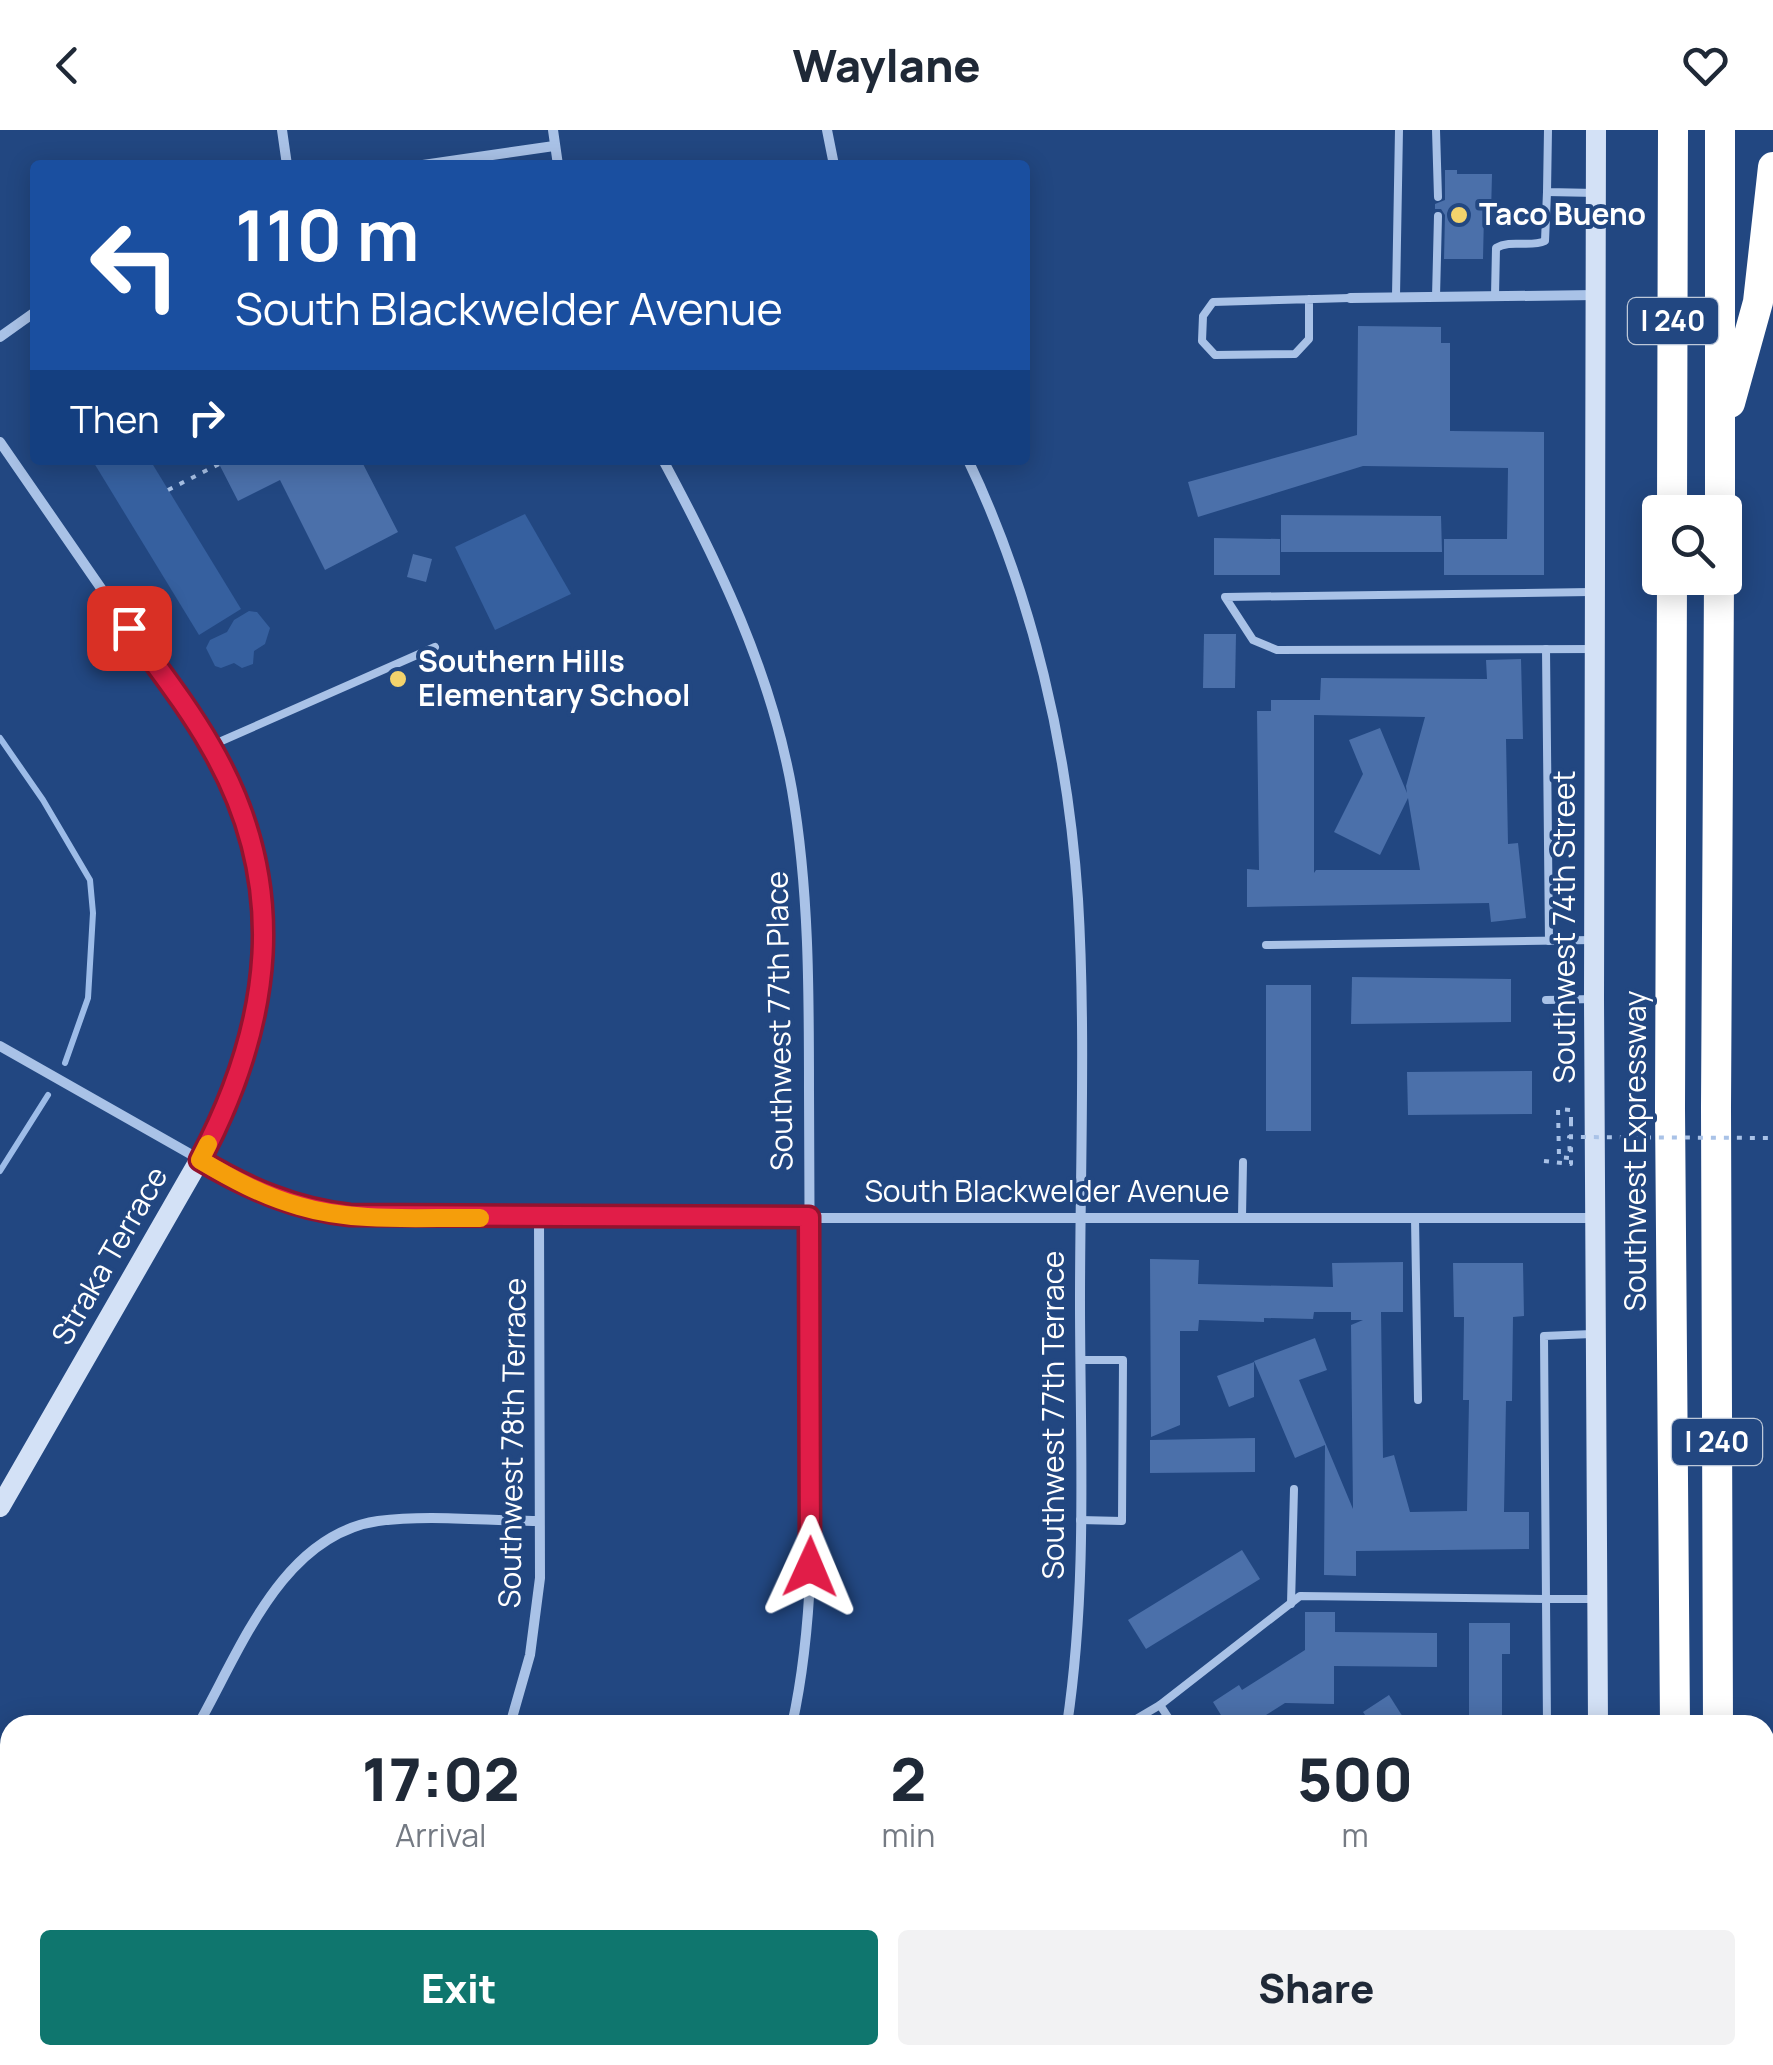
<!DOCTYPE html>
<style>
:root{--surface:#fff;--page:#f2f2f3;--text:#1f2937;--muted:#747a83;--accent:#0f766e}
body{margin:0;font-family:Manrope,sans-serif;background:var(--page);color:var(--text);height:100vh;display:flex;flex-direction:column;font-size:38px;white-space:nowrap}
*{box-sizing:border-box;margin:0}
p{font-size:32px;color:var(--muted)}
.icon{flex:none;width:55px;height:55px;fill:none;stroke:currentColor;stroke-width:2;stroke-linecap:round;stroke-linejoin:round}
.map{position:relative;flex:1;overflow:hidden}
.details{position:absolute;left:0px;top:1585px;width:1775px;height:350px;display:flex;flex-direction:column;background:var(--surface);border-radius:30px 30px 0 0;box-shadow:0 5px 25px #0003}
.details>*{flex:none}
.guide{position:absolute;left:30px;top:30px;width:1000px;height:305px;border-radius:10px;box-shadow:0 5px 25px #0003;background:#1a4fa0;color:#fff;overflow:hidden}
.fabs{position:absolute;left:1642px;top:365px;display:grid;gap:20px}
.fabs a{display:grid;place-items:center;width:100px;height:100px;border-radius:10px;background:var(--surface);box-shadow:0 5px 25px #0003;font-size:50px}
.pin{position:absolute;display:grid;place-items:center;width:85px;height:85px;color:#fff;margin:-42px;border-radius:20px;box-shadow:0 5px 15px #0006}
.me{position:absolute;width:110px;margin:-55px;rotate:1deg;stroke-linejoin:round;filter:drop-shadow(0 0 8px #0008)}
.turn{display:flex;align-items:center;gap:35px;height:210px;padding:0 40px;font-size:45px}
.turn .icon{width:130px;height:130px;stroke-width:2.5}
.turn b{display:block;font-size:70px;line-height:85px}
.then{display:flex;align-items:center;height:95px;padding:0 40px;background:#0003;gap:20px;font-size:38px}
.eta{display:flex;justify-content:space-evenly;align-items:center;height:170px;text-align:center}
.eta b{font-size:60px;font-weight:800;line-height:70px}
.action{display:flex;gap:20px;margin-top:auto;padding:20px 40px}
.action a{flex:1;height:115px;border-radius:10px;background:var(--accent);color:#fff;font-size:40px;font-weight:800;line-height:115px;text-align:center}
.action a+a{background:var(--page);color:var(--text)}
header{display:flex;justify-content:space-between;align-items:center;height:130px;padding:0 40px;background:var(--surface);font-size:45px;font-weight:800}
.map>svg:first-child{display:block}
</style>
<header><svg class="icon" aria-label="back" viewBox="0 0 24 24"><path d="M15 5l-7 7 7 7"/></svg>Waylane<svg class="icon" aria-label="heart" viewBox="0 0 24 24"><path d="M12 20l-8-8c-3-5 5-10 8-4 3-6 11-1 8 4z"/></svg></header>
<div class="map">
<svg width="1773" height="1935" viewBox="0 0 1773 1935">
<rect width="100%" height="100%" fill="#224781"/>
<!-- green -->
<g fill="#36609f">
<polygon points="98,330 150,330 241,479 199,505 94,333"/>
<polygon points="525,384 571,464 495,500 455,417"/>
<polygon points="249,481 257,482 270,498 265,514 254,521 253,534 242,538 234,533 221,538 215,536 206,518 210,510 227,502 234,490"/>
</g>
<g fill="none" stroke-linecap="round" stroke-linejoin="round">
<!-- stream -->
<g stroke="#9dbce8" stroke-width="6">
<polyline points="0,608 43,670 90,750 93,783 88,868 65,933"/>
<polyline points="0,1041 48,965"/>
</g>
</g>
<!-- building -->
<g fill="#4b70aa" fill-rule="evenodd">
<polygon points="1445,40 1457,40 1457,44 1492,44 1491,84 1484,84 1483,129 1444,129 1445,85 1441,79 1435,79 1435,74 1445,70"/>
<polygon points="1358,196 1441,197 1441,213 1450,213 1450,301 1544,302 1544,445 1444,445 1444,409 1507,409 1508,338 1363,336 1198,387 1188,352 1357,305"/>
<polygon points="217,330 361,330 398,402 325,440 280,350 238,371"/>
<polygon points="1281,385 1441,386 1442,422 1281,422"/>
<polygon points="1214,408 1280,409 1280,445 1214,445"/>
<polygon points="413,424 432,429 426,452 407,447"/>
<polygon points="1204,504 1236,504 1235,558 1203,558"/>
<path d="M1521 529 1523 609H1506L1508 714 1518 713 1526 788 1491 792 1489 773 1247 777V739L1259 740 1257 581H1271V570H1320L1321 548 1487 549 1486 530ZM1314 585 1425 587 1406 656 1407 663 1380 598 1349 610 1363 644 1334 702 1380 725 1408 668 1420 740H1316L1314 743Z"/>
<polygon points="1352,847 1511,849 1511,892 1351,894"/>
<rect x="1266" y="855" width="45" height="146"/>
<polygon points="1532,941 1532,984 1408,985 1407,942"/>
<polygon points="1150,1129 1199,1130 1198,1154 1333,1157 1332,1133 1403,1132 1403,1182 1381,1182 1383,1328 1394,1325 1410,1382 1467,1381 1469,1270 1463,1270 1464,1187 1454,1187 1453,1133 1523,1133 1524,1186 1513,1187 1512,1271 1506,1271 1504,1382 1529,1382 1529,1419 1356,1421 1356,1446 1324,1445 1325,1315 1295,1328 1254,1231 1315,1208 1327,1240 1299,1250 1353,1379 1351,1195 1363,1190 1351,1190 1351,1182 1314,1182 1313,1189 1264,1188 1264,1192 1199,1190 1198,1201 1180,1201 1180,1295 1151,1307"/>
<polygon points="1254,1232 1254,1267 1229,1277 1217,1246"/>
<polygon points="1255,1308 1255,1342 1150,1343 1150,1310"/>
<polygon points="1242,1420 1260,1449 1146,1519 1128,1490"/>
<polygon points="1305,1482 1335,1482 1335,1502 1437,1503 1437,1537 1334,1536 1334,1574 1285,1573 1250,1595 1227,1595 1213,1572 1239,1555 1242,1560 1305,1520"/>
<polygon points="1469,1493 1510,1493 1510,1524 1502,1524 1502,1595 1469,1595"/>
<polygon points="1389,1565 1408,1595 1372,1595 1363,1582"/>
</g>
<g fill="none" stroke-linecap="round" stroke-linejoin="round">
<!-- path -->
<g stroke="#a9c2e7" stroke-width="4" stroke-dasharray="5 8" stroke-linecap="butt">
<polyline points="168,360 219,334"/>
<polyline points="1544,1031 1571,1034 1571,992"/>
</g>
<!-- lane -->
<g stroke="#a9c2e7" stroke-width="8">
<polyline points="1436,0 1438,67"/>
<polyline points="1548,0 1547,62 1596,63"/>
<polyline points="1396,166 1399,0"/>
<path d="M1495 166 1496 118C1511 109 1530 118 1545 111L1547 62"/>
<polyline points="1436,167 1438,86"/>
<polyline points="1309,169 1309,209 1295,224 1215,225 1202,211 1203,186 1213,172 1350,168"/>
<polyline points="1591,462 1225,467 1253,510 1277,520 1595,519"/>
<polyline points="1546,519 1549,811"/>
<polyline points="210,616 435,517"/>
<polyline points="1266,815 1594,810"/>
<polyline points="1546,870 1594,869"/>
<polyline points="1242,1087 1243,1032"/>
<polyline points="1415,1088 1418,1270"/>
<polyline points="1592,1204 1544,1206 1546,1469 1595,1469"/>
<polyline points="1080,1230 1123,1230 1122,1391 1080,1390"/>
<polyline points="1291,1474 1294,1359"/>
<polyline points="1126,1595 1160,1575"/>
<polyline points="1173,1595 1160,1575 1300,1466 1546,1469 1547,1595"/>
<polyline points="1553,1935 1553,1925"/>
</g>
<!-- street -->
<g stroke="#a9c2e7" stroke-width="10">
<polyline points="282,0 287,35"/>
<polyline points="553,0 558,35"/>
<polyline points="827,0 834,35"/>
<polyline points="423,35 554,16"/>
<polyline points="1350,168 1596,165"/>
<polyline points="0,207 35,182"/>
<path d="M0 312 210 616C287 761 276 886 200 1029"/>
<path d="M663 330C719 434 771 542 792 660 809 759 809 860 809 961 809 1042 809 1123 810 1203 810 1333 820 1468 792 1595"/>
<path d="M968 330C1033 466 1068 620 1078 769 1086 902 1080 1038 1080 1171 1080 1312 1088 1455 1067 1595"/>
<polyline points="0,916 252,1059 303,1077 332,1083 539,1088 1594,1088"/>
<path d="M198 1595C241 1519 282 1405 378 1391 430 1384 487 1391 539 1391"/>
<polyline points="510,1595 530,1525 540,1448 539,1088"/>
<polyline points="0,1864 10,1860"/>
<polyline points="324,1935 330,1925"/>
<polyline points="634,1935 640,1925"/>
<polyline points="944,1935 950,1925"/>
</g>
<!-- secondary -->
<g stroke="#d3e1f6" stroke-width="20">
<polyline points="1596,0 1594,869 1598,1595"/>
<polyline points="0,1377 200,1029"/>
<polyline points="1598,1935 1598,1925"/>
</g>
<!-- highway -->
<g stroke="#fff" stroke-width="30">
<polyline points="1730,273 1758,172 1773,37"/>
<polyline points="1672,382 1673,0"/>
<polyline points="1720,382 1720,0"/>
<polyline points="1672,448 1670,979 1675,1595"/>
<polyline points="1718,1595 1716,978 1719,448"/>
<polyline points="1675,1925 1675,1935"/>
<polyline points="1720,1925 1720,1935"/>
</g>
<!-- path-bridge -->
<polyline stroke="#a9c2e7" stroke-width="4" stroke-dasharray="5 8" stroke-linecap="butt" points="1571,992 1571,980 1558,979 1559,1027 1570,1028 1569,1007 1773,1008"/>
</g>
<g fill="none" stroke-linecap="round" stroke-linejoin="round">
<defs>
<path id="route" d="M129 498C157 537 187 575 211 617 291 755 272 894 200 1030 247 1058 294 1079 350 1085L809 1087 810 1437"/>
</defs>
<!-- route casing -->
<use href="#route" stroke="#92132f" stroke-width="25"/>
<!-- route -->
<use href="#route" stroke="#e11d48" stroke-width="18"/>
<!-- slow -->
<path stroke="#f59e0b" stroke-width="18" d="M208 1014 200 1030C232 1049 263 1066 299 1076 356 1093 421 1087 480 1088"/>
</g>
<!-- markers -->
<g fill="#f3d36c" stroke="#224781" stroke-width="4">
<circle cx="1459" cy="85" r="10"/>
<circle cx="398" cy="549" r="10"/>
</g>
<g text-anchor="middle" stroke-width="8" stroke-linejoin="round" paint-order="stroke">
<!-- shield labels -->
<g fill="#224781" stroke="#bdc8d9" stroke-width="2.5">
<rect x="1628" y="168" width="90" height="46" rx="8"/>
<rect x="1672" y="1289" width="90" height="46" rx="8"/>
</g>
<g font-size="28" font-weight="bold" fill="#fff">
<text x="1673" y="201">I 240</text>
<text x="1717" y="1322">I 240</text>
</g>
<!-- poi labels -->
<g font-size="30" font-weight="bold" fill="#fff" stroke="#224781" text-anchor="start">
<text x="1479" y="95">Taco Bueno</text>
<text x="418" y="542">Southern Hills<tspan x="418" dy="34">Elementary School</tspan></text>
</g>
<!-- street labels -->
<g font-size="30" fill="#fff" stroke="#224781">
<text transform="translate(1565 797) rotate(-90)" y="10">Southwest 74th Street</text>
<text transform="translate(780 891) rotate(-91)" y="10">Southwest 77th Place</text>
<text transform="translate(1636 1021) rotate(-90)" y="10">Southwest Expressway</text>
<text x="1047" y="1072">South Blackwelder Avenue</text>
<text transform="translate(110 1126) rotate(-60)" y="10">Straka Terrace</text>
<text transform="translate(1054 1285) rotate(-90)" y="10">Southwest 77th Terrace</text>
<text transform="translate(513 1313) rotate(-89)" y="10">Southwest 78th Terrace</text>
</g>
</g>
</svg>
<div class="fabs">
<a><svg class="icon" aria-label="search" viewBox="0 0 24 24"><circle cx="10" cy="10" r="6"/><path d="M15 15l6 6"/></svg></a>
</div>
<div class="pin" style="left:129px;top:498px;background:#d93025"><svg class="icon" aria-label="arrive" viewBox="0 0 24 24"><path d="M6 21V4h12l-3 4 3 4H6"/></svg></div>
<svg class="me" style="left:810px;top:1437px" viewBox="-20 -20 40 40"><path d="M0-17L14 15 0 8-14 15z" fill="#e11d48" stroke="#fff" stroke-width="4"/></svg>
<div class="guide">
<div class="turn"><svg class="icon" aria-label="left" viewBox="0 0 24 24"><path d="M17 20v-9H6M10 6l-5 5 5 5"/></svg><div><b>110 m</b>South Blackwelder Avenue</div></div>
<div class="then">Then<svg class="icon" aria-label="right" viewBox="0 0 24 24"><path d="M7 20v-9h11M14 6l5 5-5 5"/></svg></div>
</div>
<section class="details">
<div class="eta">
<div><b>17:02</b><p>Arrival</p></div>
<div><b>2</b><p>min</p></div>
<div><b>500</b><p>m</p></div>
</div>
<div class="action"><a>Exit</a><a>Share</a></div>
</section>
</div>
